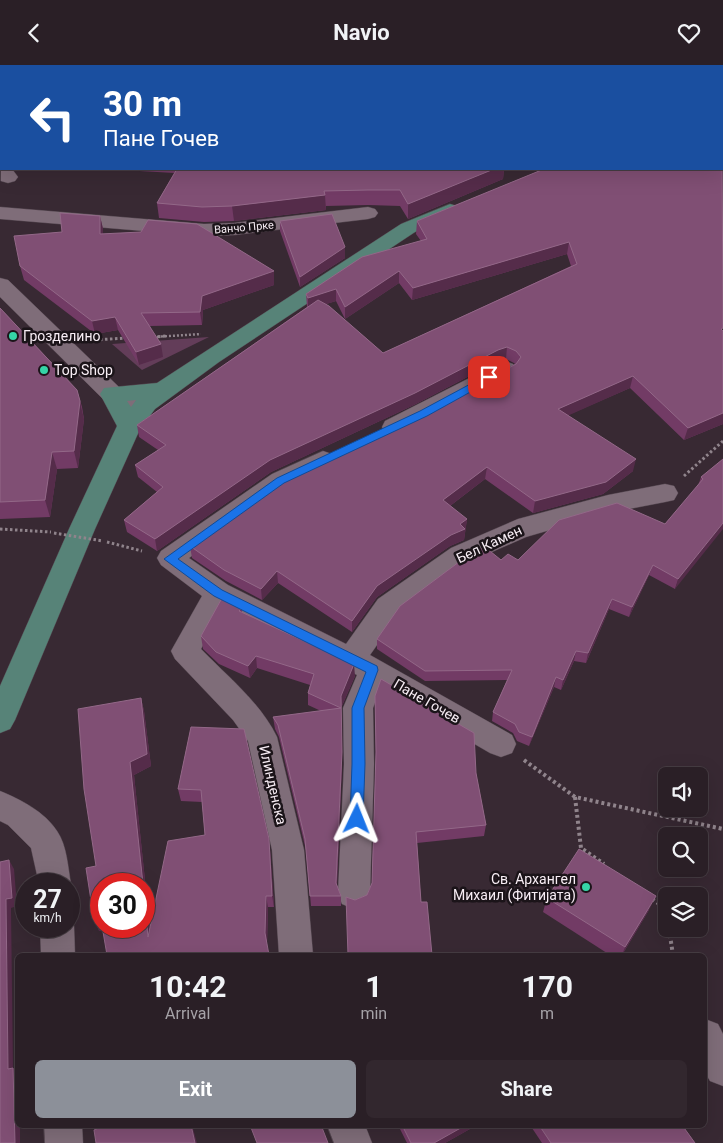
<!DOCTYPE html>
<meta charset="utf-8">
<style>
:root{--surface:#2a1f26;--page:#32272e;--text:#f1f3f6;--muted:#a5a2a7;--line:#463d43;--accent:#8c9099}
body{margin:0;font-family:Roboto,sans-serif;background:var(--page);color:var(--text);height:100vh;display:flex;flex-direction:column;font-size:19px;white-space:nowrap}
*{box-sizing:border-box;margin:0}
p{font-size:16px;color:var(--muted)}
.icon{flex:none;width:28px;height:28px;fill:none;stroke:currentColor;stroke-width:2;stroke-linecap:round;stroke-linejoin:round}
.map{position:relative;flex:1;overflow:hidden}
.details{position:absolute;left:15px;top:888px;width:692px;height:175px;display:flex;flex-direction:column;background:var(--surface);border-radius:8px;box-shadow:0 5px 20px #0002,0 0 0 1px var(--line)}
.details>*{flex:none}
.top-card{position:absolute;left:0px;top:0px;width:724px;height:105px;box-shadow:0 5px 20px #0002,0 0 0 1px var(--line);background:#1a4fa0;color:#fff;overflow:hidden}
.controls{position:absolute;left:658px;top:702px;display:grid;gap:10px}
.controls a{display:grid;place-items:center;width:50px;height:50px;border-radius:8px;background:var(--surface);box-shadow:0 5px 20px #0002,0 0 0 1px var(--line);font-size:25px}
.speed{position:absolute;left:15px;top:808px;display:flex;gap:10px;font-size:25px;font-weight:700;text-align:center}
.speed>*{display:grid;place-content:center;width:65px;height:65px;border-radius:50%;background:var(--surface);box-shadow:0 5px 20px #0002,0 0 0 1px var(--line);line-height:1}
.speed small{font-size:12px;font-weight:400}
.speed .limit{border:8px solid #d22;background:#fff;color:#111}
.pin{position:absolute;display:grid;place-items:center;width:42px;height:42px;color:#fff;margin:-21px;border-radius:10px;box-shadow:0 2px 8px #0006}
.me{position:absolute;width:55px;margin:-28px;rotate:2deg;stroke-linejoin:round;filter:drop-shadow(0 0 4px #0008)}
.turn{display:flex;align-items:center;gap:18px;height:105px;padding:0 20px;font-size:22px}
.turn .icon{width:65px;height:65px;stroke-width:2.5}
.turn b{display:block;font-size:35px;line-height:42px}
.eta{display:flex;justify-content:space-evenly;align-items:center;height:85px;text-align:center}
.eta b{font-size:30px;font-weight:700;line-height:35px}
.cta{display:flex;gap:10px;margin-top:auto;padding:10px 20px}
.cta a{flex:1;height:58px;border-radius:8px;background:var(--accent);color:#fff;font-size:20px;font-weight:700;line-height:58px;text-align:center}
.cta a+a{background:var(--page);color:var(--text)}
header{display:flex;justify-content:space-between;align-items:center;height:65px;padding:0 20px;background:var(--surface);font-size:22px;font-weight:700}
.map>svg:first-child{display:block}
</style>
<header><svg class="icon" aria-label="back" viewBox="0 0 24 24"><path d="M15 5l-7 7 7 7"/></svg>Navio<svg class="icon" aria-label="heart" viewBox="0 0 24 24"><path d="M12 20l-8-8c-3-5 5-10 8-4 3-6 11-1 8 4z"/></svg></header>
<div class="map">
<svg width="723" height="1078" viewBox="0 0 723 1078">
<rect width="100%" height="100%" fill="#382933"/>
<!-- green -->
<polygon fill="#633d59" points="209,272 142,305 112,279"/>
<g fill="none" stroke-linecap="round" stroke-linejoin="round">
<defs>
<g id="minor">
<polygon points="37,0 55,0 56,1 38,1"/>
<polygon points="460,0 482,0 483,1 461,1"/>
<polygon points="1,98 1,104 12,104 18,112 15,116 8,118 1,116"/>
<polygon points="0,142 204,159 234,158 368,142 375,144 378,148 375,152 368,154 234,170 204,171 0,154"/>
<polygon points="0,213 8,215 120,323 143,338 147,344 143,350 135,352 127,350 104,335 0,232"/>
<polygon points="505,296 513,299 517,304 513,309 403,368 394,370 385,368 382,362 385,356 497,299"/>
<path d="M323 386 332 389 335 395 332 401 290 421 189 493 228 520 346 579 378 534 451 483 518 454 608 430 665 419 674 421 678 428 674 435 665 437 608 448 526 472 469 497 398 550 370 590 512 670 516 679 512 688 501 692 490 688 380 624 373 643 374 699 370 828 366 839 354 844 342 839 338 828 344 699 343 643 357 610 223 543 201 584C227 611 260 637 277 672L304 785 313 890H279L272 785 248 676 233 655 175 594 171 586 202 531 161 500 157 493 161 486 272 409Z"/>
<path d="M0 726C20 734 45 747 57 766 67 780 68 803 71 819L69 825V819H39L31 783 8 760 0 756Z"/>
<polygon points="69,850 74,861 75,890 41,890 40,861 69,861"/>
<polygon points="705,954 718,959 723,969 723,1021 710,1016 705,1007"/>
<polygon points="44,1060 82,1060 83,1078 45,1078"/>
<polygon points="327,1060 365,1060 372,1078 334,1078"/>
</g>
<g id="major">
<rect x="722" y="45" width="1" height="12"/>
<path d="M450 139 457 141 460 145 457 149 415 167 219 297 155 344 140 364 95 464 15 655 10 664 0 668V621L69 464 117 361 100 329 104 323 157 318 401 159ZM136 335 131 342 127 336Z"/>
</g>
</defs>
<!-- minor casing -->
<use href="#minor" stroke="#53464f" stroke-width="1"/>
<!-- major casing -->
<use href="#major" stroke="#53464f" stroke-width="1"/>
<!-- path-far2 -->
<polyline stroke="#90848c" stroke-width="2.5" stroke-dasharray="2 2" stroke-linecap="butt" points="153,272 201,269"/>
<!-- path-far1 -->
<g stroke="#90848c" stroke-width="3" stroke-dasharray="2.5 2.5" stroke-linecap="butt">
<polyline points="153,272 167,271"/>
<polyline points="95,275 126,273"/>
<polyline points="684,411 723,376"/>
<polyline points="0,464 51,467"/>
<polyline points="107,477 142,486"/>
</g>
<!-- path -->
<g stroke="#90848c" stroke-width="4" stroke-dasharray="3 3" stroke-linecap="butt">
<polyline points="524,695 575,732 723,764"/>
<polyline points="575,732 581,783 604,799"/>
<polyline points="652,834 665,843 666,849"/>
<polyline points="669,864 673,890"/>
</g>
<!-- minor -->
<use href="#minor" fill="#7f6d79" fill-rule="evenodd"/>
<!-- major -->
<use href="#major" fill="#578378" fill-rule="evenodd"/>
<!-- path-bridge -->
<polyline stroke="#90848c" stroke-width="3" stroke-dasharray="2.5 2.5" stroke-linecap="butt" points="54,468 103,476"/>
</g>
<!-- wall -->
<g fill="#723b65" fill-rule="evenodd">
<polygon points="105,104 504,104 503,114 408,154 400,141 368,140 326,141 326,145 234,156 204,157 159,153 157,138 174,108"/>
<path d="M544 104 723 359 684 375 630 323 568 350 633 406 603 429 533 448 485 414 450 441 467 454 464 475 450 481 377 532 352 567 278 518 262 535 226 516 192 493 190 481 433 344 515 299 514 298 506 294 496 297 414 340 271 407 157 486 127 467 124 455 157 427 138 412 135 400 158 385 139 372 137 360 307 242 306 229 421 176 416 169 417 156ZM567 189 571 201 383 288 326 239 336 236 345 254 399 218 412 235Z"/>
<polygon points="100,151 103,164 103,169 274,220 203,245 202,260 150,261 163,292 139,300 118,265 95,269 24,215 20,201 62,167"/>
<polygon points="280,156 345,193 300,222 280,166"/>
<polygon points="0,243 77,325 82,342 84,354 78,403 57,404 50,452 0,454"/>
<polygon points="723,394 675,524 649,510 629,552 609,544 586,598 574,596 561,625 554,622 529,681 517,676 513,668 492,656 493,647 507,615 425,616 377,584 377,574 501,495 518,495 665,459 698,421 701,412"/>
<polygon points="242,543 242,548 355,611 341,643 342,699 337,820 341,831 341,841 311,841 306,785 279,672 275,664 273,652 321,646 308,640 308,628 310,620 257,603 250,613 219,599 203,584 201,571"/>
<polygon points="375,631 476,708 486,760 484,771 417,778 421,837 355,835 367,830 372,818 376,696"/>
<polygon points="141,633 144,646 151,701 134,710 150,863 205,770 202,737 181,736 178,724 191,662 270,785 274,842 268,842 267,878 102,865 99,866 96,801"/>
<polygon points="547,833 649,845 622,890 610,890 543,847"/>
<polygon points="398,1060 477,1060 445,1078 407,1078"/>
<polygon points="530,1060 682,1060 695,1078 542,1078"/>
</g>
<!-- shaded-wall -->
<g fill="#552c4a">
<polygon points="1,2 1,25 0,27 0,4"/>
<polygon points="494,104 504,104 503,114 408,154 408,139"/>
<polygon points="325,130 326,145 234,156 232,141"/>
<polygon points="100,151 103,164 103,182 100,169"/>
<polygon points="569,177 567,189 412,235 413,223"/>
<polygon points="345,182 345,193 300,222 300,212"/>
<polygon points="274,206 274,220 203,245 202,260 200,247 202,231"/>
<polygon points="399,206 399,218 345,254 345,242"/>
<polygon points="336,224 336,236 308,245 308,233"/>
<polygon points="115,252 118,265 95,269 92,256"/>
<polygon points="161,279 163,292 139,300 136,287"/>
<polygon points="507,282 506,294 496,297 414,340 271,407 157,486 155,474 270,395 498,285"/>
<polygon points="633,311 630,323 556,356 558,344"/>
<polygon points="77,325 84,354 78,403 74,386"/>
<polygon points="723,348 723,359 684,375 688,363"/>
<polygon points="52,387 57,404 50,452 45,435"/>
<polygon points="636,394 633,406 603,429 533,448 535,436"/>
<polygon points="487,402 485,414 442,447 443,435"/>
<polygon points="467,454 464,475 450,481 377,532 352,567 352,556 377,521"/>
<polygon points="723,458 723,464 675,524 678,514"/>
<polygon points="653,500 649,510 629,552 632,542"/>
<polygon points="277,506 278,518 262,535 261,524"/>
<polygon points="612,534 609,544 586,598 588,588"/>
<polygon points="576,586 574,596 561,625 563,615"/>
<polygon points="256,591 257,603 250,613 248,601"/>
<polygon points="354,599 355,611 341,643 342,699 336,828 336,818 341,631"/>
<polygon points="556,612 554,622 529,681 532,672"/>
<polygon points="141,633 144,646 151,701 134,710 152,883 148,872 144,830 144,819 143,819 130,697"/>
<polygon points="269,774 270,785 274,842 272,831"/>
<polygon points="9,795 14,804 17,841 11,843 13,1003 18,1008 18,1060 20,1060 20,1078 15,1078 8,1004 6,834"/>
<polygon points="266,831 268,842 267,878 265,868"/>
<polygon points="656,831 649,845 622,890 625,882"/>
<polygon points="100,853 101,861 104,861 105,864 99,866 94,855"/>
<polygon points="191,1060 192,1060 197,1078 195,1078"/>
<polygon points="466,1060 477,1060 445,1078 434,1078"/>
</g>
<!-- building -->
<g fill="#804f74" stroke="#936888">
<polygon points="52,0 183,0 201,1 52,1"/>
<polygon points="264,0 319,0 319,1 263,1"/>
<polygon points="355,0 398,0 401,1 352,1"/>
<rect x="536" y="0" width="23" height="1"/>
<polygon points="722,86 723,263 721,264 723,266 723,348 688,363 633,311 558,344 636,394 606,417 535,436 487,402 443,435 467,454 460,459 465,464 451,470 377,521 352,556 277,506 261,524 224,505 190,481 290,411 433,344 516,299 521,292 516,286 507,282 498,285 415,328 270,395 155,474 124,455 163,422 135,400 166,380 137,360 318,235 329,241 383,288 577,199 569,177 413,223 399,206 345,242 336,224 308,233 306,229 362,192 427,174 417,156 544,104 722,104"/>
<polygon points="177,104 494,104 408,139 400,125 368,125 324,126 325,130 232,141 202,142 157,138"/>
<polygon points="60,148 100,151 100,169 141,167 148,155 197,159 274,206 202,231 200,247 141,248 161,279 136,287 115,252 92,256 20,201 14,171 62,167"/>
<polygon points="332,149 345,182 300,212 280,156"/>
<polygon points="0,243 77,325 80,336 74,386 52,387 45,435 0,437"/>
<polygon points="723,394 723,458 678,514 653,500 632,542 612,534 588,588 576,586 563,615 556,612 532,672 519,667 515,659 493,647 512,605 425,606 377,574 400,541 471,488 485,482 501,495 508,489 518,495 559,455 617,438 665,459 703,414 701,412"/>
<polygon points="222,533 242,543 239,546 354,599 341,631 342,687 336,818 341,831 310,831 305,774 278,660 273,652 341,643 308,628 314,609 256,591 248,601 216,587 201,571"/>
<polygon points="381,614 474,668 476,708 486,760 416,767 421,837 427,837 432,890 348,890 346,832 355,835 367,830 372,818 376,687 375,631"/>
<polygon points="141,633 147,689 130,697 143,819 101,819 101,858 100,853 94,855 86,803 96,801 84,724 78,644"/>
<polygon points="191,662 244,664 269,774 272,831 266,831 265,868 269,890 107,890 102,861 144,861 144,830 148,872 168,776 205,770 201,725 178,724"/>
<polygon points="579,784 656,831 625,882 547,833"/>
<polygon points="9,795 12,833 6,834 8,1004 13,1003 15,1078 0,1078 0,797"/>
<polygon points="106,1060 191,1060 195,1078 96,1078 94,1065"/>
<polygon points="250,1060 321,1060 328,1078 257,1078"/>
<polygon points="402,1060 466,1060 434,1078 411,1078"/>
<polygon points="539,1060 682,1060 695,1078 551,1078"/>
</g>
<!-- route -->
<polygon fill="#1a73e8" stroke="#114b97" points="489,309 492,310 492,315 427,351 284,418 178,494 222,525 377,601 378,605 364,643 365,699 363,754 361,758 357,760 352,758 350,754 352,699 352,643 366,607 214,531 164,494 277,413 420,346"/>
<!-- markers -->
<g fill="#35d4a7" stroke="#1b1419" stroke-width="2">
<circle cx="13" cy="271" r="5"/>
<circle cx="44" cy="305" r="5"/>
<circle cx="586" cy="822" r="5"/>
</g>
<g text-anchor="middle" stroke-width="5" stroke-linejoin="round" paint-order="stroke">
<!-- far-street labels -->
<g font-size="11" fill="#f8eef5" stroke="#1b1419">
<text transform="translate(244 162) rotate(-5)" y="4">Ванчо Прке</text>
</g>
<!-- poi labels -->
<g font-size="14" fill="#f8eef5" stroke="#1b1419" text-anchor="start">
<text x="23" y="276">Грозделино</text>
<text x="54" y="310">Top Shop</text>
<text x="576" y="819" text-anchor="end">Св. Архангел<tspan x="576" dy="16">Михаил (Фитијата)</tspan></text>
</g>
<!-- street labels -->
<g font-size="14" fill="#f8eef5" stroke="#1b1419">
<text transform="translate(489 479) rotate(-25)" y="5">Бел Камен</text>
<text transform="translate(427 636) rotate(30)" y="5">Пане Гочев</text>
<text transform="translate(273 720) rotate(77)" y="5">Илинденска</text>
</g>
</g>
</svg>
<div class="controls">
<a><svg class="icon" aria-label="sound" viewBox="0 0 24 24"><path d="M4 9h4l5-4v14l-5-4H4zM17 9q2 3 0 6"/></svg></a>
<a><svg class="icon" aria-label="search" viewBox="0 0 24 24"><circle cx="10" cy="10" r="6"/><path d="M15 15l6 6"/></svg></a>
<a><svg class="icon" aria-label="layers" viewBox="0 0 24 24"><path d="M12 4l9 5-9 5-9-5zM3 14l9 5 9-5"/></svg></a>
</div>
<div class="speed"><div>27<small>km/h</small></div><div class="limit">30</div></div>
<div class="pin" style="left:489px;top:312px;background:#d93025"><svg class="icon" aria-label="arrive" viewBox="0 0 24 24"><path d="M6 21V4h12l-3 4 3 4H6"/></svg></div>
<svg class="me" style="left:357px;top:754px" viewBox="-20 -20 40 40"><path d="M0-17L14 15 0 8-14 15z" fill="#1a73e8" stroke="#fff" stroke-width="4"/></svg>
<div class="top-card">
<div class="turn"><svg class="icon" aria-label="left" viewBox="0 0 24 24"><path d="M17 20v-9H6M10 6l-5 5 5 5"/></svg><div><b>30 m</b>Пане Гочев</div></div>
</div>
<section class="details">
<div class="eta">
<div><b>10:42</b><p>Arrival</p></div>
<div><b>1</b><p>min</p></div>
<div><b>170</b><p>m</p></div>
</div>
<div class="cta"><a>Exit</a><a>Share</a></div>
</section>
</div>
